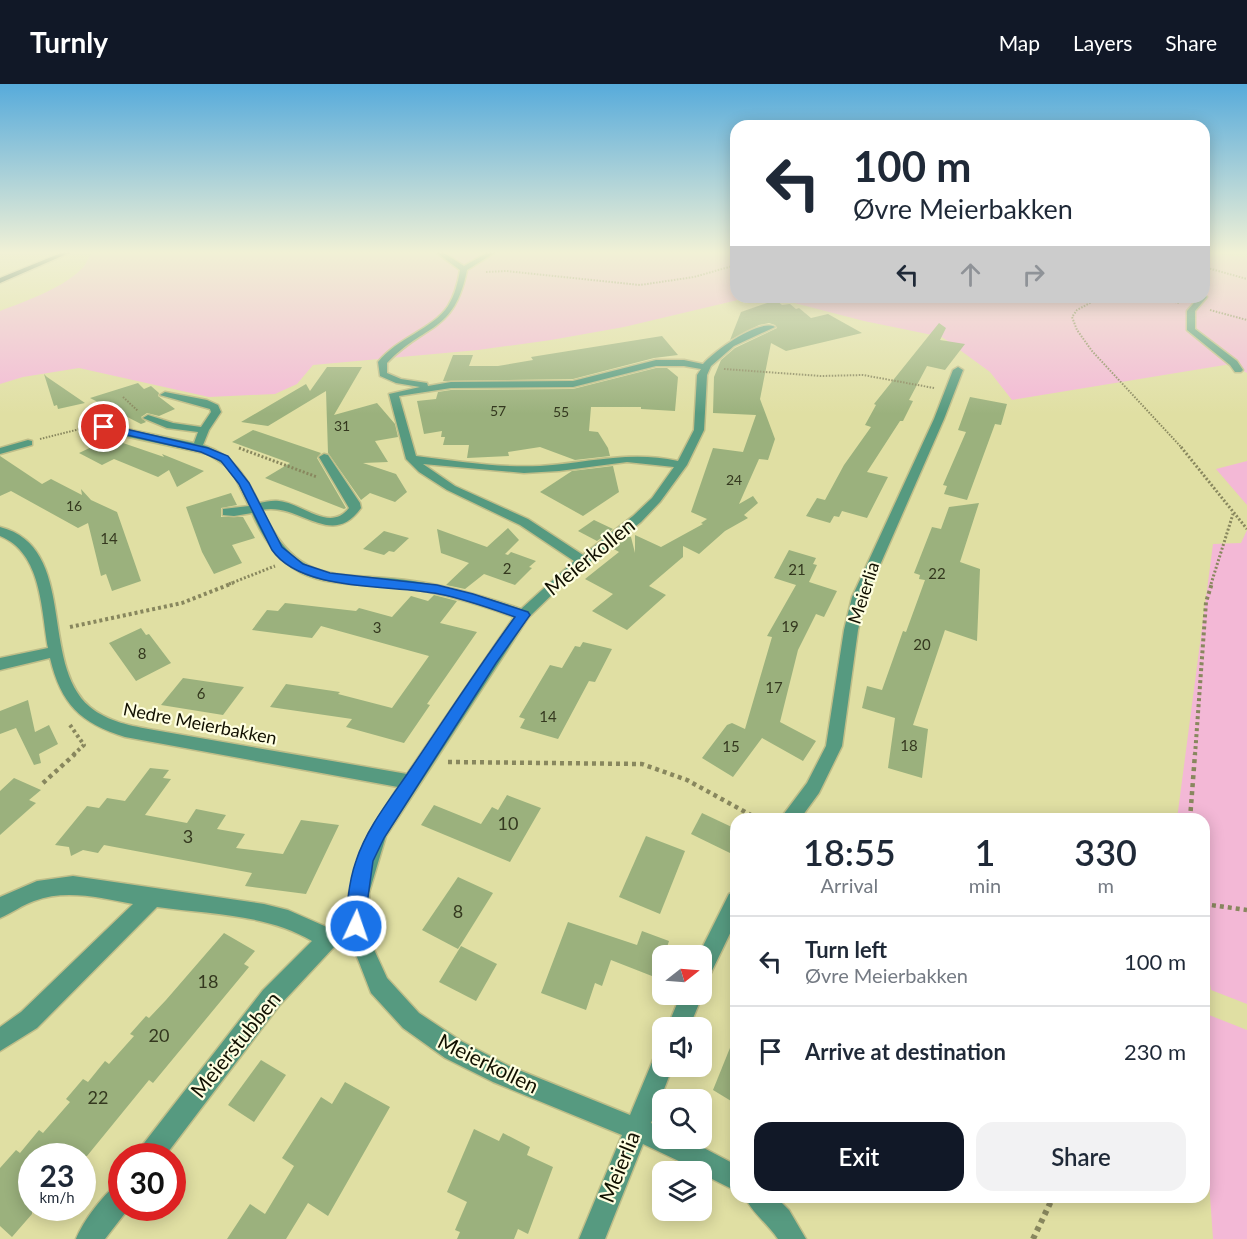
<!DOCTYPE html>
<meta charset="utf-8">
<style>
:root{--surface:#fff;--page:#f2f2f3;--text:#1f2937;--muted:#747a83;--line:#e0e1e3;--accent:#111827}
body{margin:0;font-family:Lato,sans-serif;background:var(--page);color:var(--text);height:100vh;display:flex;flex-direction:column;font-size:22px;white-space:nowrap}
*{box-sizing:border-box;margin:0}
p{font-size:20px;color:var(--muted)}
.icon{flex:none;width:33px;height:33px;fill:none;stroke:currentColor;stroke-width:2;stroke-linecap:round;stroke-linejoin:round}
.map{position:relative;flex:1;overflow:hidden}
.side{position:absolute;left:730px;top:729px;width:480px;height:390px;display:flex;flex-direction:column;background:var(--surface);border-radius:18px;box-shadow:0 3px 15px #0003}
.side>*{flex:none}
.top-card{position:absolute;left:730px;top:36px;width:480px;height:183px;border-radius:18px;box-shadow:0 3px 15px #0003;background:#fff;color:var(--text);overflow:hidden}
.needle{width:39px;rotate:73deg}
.tools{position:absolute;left:652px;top:861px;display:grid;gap:12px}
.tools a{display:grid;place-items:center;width:60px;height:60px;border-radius:12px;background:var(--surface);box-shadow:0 3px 15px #0003;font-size:30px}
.speed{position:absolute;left:18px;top:1059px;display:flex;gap:12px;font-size:30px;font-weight:700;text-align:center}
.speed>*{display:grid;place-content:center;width:78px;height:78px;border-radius:50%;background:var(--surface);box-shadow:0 3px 15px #0003;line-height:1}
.speed small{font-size:15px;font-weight:400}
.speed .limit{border:9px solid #d22;background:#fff;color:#111}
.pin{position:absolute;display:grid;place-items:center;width:51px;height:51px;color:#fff;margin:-26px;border:3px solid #fff;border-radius:50%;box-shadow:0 2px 6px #0007}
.me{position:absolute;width:66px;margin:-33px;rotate:3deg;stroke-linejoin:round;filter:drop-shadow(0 0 4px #0008)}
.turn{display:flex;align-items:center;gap:21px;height:126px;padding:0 24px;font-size:27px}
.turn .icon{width:78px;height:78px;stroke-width:2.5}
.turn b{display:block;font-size:42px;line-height:51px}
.lanes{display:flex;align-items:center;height:57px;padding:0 24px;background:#0003;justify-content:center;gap:30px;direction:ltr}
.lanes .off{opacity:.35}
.eta{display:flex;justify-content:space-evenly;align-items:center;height:102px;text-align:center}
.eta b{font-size:36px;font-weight:600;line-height:42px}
.cta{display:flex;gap:12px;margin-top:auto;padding:12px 24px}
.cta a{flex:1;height:69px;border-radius:18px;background:var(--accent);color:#fff;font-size:24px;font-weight:600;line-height:69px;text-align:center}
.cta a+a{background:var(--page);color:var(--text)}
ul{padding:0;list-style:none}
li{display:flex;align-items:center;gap:18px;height:90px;padding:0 24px;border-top:2px solid var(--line)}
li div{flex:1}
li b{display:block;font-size:22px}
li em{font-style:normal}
header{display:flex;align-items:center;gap:36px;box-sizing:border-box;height:84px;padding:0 30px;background:var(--accent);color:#fff}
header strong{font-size:28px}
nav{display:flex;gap:33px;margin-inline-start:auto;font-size:21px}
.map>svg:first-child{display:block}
</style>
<header>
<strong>Turnly</strong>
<nav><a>Map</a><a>Layers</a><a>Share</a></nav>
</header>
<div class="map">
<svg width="1247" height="1155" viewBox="0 0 1247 1155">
<rect width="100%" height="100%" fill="#e0dfa3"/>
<!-- green -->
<g fill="#f3b8d6">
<path d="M92 169H736V213H1204L1205 169 1247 173V289L1231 280 1012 316 990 288 942 253 864 237 779 215H742L624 243 551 256 478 266 313 281 297 300 275 310 209 313 79 284 23 293 0 300V227C26 217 67 203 85 181 88 176 88 173 92 169Z"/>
<polygon points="1247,377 1247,421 1216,385"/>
<polygon points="1247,446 1247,920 1211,906 1204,867 1204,735 1177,735 1213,460 1241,459"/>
<polygon points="1204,929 1247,946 1247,1155 1213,1155 1205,1040"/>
</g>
<!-- building -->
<g fill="#9bb17d">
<polygon points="776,216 782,221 790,220 796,225 799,224 811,234 828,230 862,249 786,267 771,259 760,315 775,355 768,376 759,375 739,420 753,412 758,419 744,431 748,434 725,447 699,470 683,462 683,473 649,502 666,511 627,546 592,527 613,510 585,495 619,468 612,464 627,452 631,453 635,469 635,451 661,463 703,440 701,439 707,435 691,428 713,364 743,368 756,331 713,329 714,293 721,276 735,264 777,244 775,241 769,239 759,241 730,256 741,228"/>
<polygon points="939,239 946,244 940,256 965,260 945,286 927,282 909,316 913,317 903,337 900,337 867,388 888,393 867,434 842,427 839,433 834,432 830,439 806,432 817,414 825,416 844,381 871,343 865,341 876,321 874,320"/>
<polygon points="662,252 678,271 654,274 573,295 443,297 453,271 473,271 469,282 498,282 533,276 531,273"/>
<polygon points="327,283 362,283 334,331 377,319 395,340 398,353 375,357 388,378 363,379 396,390 407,408 395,418 370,409 361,416 328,369 326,307 268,342 241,338 306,300 310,307"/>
<polygon points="656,284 667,284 678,293 675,327 641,325 641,323 591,323 589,347 598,348 608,364 610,372 575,376 540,363 508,368 509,372 467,374 469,361 443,361 445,353 441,353 442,347 424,350 417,317 436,315 438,308 451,306 573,305"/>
<polygon points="44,290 47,293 85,319 58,325 57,321 54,322"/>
<polygon points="138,299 144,305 151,302 159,309 158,312 175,325 159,332 147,329 141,333 146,338 141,340 90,314"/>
<polygon points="970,313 1007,320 1001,341 995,340 967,416 944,410 947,402 943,401 966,348 958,346"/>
<polygon points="253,346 321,369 317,374 346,424 344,425 265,394 290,379 232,358"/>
<polygon points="100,359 112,365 123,359 164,373 162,370 204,387 177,403 169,386 158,393 114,375 102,381 79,369"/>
<polygon points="0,372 42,400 51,395 82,411 81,405 91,416 117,428 141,497 112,507 106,490 101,492 88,439 78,444 11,407 0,412"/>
<polygon points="613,382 619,408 583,432 540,408 572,387"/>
<polygon points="231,409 237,421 221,424 221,433 243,433 255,454 232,461 242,479 214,490 202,468 186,423"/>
<polygon points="979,419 960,478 980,485 977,557 945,546 913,641 928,645 922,694 888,684 895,634 862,624 867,602 882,606 903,547 906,548 925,496 919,495 920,491 914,489 932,443 941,445 949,423"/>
<polygon points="594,436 613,445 597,457 578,447"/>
<polygon points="508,444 519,456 505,470 508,471 511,468 536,477 529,483 532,484 515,501 484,490 465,505 446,501 469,479 441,469 437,445 487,463"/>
<polygon points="384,447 409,454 394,468 389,467 384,471 363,465"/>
<polygon points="789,466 816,474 813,480 817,481 809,498 837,507 824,533 816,530 798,566 780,638 816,657 803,677 762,654 733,693 702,674 727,641 732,639 745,645 772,553 767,552 796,501 774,494"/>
<polygon points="434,511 457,517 440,539 477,548 427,620 430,621 404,659 346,643 352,635 270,623 286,600 340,608 338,610 392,624 429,572 321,542 312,554 252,546 267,526 278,527 285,519 356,527 359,524 392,533 411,512 428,517"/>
<polygon points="141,544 146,551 149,550 171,579 136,597 109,559"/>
<polygon points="583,558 612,565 595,598 589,597 558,655 520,644 525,635 519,633 550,581 562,584 575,562 580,563"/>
<polygon points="183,594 244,603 223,631 161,621"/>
<polygon points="28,616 35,648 49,641 58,660 39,670 41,679 34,681 16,644 0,650 0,627"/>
<polygon points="150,684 169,686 163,694 171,695 145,731 187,739 196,725 226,731 217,745 245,750 236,764 283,770 301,736 339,741 306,810 245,802 252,789 104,761 98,769 83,766 71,772 69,763 55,761 87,722 99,724 107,714 125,717"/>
<polygon points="14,694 41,706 29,716 36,719 0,751 0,707"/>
<polygon points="507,711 541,724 510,778 421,741 434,721 481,740 492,723 498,726"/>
<polygon points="702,729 736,745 736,756 730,769 691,750"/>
<polygon points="646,752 685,767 660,830 619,813"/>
<polygon points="458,793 493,809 458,865 422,846"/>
<polygon points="568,838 637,861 642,847 669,857 657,894 611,876 602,902 595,899 586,926 541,909"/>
<polygon points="224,849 255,867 244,880 249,883 153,999 149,996 87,1072 32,1072 32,1130 12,1153 0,1142 0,1084 16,1066 20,1069 39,1046 43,1049 70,1018 66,1015 83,995 88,998 105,977 109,980 134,952 130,950 146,932 149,934 166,916"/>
<polygon points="461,862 497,880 476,917 439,898"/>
<polygon points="736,949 736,1020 713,1006"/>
<polygon points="261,976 286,991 254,1038 228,1021"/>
<polygon points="345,998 390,1023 328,1132 308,1119 286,1155 227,1155 250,1120 265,1130 294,1082 282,1074 321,1013 332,1020"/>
<polygon points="474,1045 499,1057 503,1049 530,1063 527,1071 553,1083 528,1150 518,1145 514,1155 457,1155 460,1148 455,1146 467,1118 447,1108"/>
</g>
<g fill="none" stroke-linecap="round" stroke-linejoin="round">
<defs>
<g id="minor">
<path d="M437 169H444L464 182 487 169H494L467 186C454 250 425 239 387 279V289L401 295 427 299 428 302 451 298 573 297 656 276H684L703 280C714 267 760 234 775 243L734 262 711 282 707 291 704 346 687 381 660 418 641 438 566 497 528 534 386 752 369 809 371 859 387 894 419 929 461 957 509 982 630 1031 655 971 663 967V982H673L651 1039 663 1044V1054H685L736 1081V1107L702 1090V1088L643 1060 605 1155H579L622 1051 493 998 445 974 403 944 371 909 350 855 335 862 279 922 165 1072H138L141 1063 263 906 312 857C267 830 208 830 157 823L37 944 0 967V943L21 928 133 820C101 814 66 805 34 817 22 821 12 829 0 834V813L37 797 73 792 264 820 288 826 329 844 350 835 349 809 369 749 398 703 125 653C80 639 61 620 50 574L0 586V574L48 564C41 525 42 469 0 452V443C79 463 38 579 90 623 108 638 132 642 154 646L407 690 514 533C481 521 447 510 412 505 336 495 288 513 252 429L234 432 223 431V425L249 422 235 393 226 382 208 370 91 345V341H107L194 359 198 348 167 344 143 334 148 331 173 339 201 343 211 328 210 325 160 311 165 308 207 316 218 321 221 328 209 346 203 361C233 371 246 392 259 419 266 418 272 416 279 417 302 419 330 449 349 424L319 373 324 370 328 371 360 419 361 424C331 466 300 418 262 426 299 506 340 486 413 497 450 502 486 513 521 525L574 477 520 441 447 406 419 388 406 375 389 310 420 303 396 299 380 292 378 278C397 254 433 245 448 222 455 211 458 198 460 186ZM656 282H684L701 285 697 291 694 346 678 377C630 366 587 379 540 382 498 384 457 377 416 372L399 312 451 304 573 303ZM627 378 674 383 652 414 633 432 583 471 528 435 455 402 423 380 524 389 559 387Z"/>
<polygon points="1204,211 1207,213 1195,227 1195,245 1237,277 1243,286 1241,288 1235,288 1230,281 1187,246 1187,227 1199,213 1204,213"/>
<polygon points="958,283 963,286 944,335 866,513 858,546 842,662 819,709 800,735 780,735 807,699 826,662 844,546 852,513 934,335 953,286"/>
<polygon points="28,356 32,357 32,361 0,370 0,364"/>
<polygon points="736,807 736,837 709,893 702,897 702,872 698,872 729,810"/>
<polygon points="702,908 703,910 689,944 667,944 681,910 702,910"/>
<path d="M122 1098V1124H129L105 1155H76C82 1139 106 1105 122 1098Z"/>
<path d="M745 1113H776L789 1126 806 1155H778C768 1140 752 1129 745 1113Z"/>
</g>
<polygon id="major" points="61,169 69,169 0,199 0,194"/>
</defs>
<!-- minor casing -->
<use href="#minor" stroke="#bfbe89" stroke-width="3"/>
<!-- major casing -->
<use href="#major" stroke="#bfbe89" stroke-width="3"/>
<!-- path-far4 -->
<g stroke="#88875e" stroke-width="2" stroke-dasharray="1.5 1.5" stroke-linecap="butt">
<polyline points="1204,183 1247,195"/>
<polyline points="486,188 506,187 640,201 694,193 736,181"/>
<polyline points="1101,213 1077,226 1072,233 1077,246 1092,267 1182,364"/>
<polyline points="1151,213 1180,219"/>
<polyline points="1210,226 1247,236"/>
<polyline points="724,285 821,292 863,291 934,304"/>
<polyline points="123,313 138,327"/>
<polyline points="40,355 80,345"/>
</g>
<!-- path-far3 -->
<g stroke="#88875e" stroke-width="3" stroke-dasharray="2 2" stroke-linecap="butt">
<polyline points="1181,363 1247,445"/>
<polyline points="239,364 317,393"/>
<polyline points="229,500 275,482"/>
<polyline points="1211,500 1233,430"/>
</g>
<!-- path-far2 -->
<g stroke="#88875e" stroke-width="4" stroke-dasharray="3 3" stroke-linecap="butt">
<polyline points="70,543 182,519 233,499"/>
<polyline points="70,641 84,661 73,671"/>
<polyline points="1195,671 1206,518 1212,499"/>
</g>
<!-- path-far1 -->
<g stroke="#88875e" stroke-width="4.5" stroke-dasharray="4 4" stroke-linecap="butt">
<polyline points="448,678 642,680 687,696 758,735"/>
<polyline points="43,699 75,670"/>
<polyline points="1190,735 1195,670"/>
<polyline points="1204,820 1247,826"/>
</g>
<!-- path -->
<polyline stroke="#88875e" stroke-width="6" stroke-dasharray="4.5 4.5" stroke-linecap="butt" points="1033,1155 1053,1113"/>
<!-- minor -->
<use href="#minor" fill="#569a80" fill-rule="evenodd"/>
<!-- major -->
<use href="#major" fill="#235342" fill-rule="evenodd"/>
</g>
<!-- sky -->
<linearGradient id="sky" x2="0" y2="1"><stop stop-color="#57abdb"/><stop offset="0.51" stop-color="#f1f1d6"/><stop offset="1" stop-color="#f1f1d6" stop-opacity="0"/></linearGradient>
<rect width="1247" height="330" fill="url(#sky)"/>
<!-- route -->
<path fill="#1a73e8" stroke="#114b97" stroke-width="1.5" d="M104 340 208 364 228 372 249 399 282 463 303 480 330 489 437 501 473 510 528 528 530 531 496 579 384 754 373 777 363 849 356 851 350 849C343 833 350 794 356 777 367 743 392 713 412 683 446 633 479 582 515 533 490 524 465 515 439 510 393 500 302 509 272 466L239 400 221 377 201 368 101 345 99 343Z"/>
<g text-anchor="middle" stroke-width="4.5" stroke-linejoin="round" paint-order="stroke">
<!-- far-number labels -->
<g font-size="14" fill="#34381f">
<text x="498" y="332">57</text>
<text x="561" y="333">55</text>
<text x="342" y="347">31</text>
<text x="734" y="401">24</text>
<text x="74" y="427">16</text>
</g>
<!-- number labels -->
<g font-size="15" fill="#34381f">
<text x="109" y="460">14</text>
<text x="507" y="490">2</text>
<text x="797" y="491">21</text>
<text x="937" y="495">22</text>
<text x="790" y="548">19</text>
<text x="377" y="549">3</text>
<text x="922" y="566">20</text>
<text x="142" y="575">8</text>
<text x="774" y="609">17</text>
<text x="201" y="615">6</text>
<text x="548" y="638">14</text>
<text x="909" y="667">18</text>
<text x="731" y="668">15</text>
</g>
<!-- street labels -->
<g font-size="18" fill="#111000" stroke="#fefee0">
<text transform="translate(864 509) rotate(-72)" y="6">Meierlia</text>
<text transform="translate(200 640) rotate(11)" y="6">Nedre Meierbakken</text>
</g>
<!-- near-number labels -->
<g font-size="18" fill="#34381f">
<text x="508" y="746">10</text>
<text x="188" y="759">3</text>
<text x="458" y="834">8</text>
<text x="208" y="904">18</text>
<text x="159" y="958">20</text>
<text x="98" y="1020">22</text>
</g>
<!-- near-street labels -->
<g font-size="21" fill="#111000" stroke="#fefee0">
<text transform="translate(590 473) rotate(-39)" y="7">Meierkollen</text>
<text transform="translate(236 961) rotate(-51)" y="7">Meierstubben</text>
<text transform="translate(488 980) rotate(26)" y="7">Meierkollen</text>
<text transform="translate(620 1083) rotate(-68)" y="7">Meierlia</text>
</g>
</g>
</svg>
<div class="tools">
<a><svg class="needle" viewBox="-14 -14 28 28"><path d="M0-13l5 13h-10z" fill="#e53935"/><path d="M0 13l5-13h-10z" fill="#747a83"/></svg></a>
<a><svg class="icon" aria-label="sound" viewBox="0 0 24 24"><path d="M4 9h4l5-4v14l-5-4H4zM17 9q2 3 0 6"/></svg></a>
<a><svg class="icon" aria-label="search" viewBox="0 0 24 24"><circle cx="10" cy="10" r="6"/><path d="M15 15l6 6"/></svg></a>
<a><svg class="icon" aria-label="layers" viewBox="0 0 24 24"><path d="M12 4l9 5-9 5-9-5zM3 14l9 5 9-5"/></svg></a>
</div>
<div class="speed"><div>23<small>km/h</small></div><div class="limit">30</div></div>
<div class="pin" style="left:104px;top:343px;background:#d93025"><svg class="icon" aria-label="arrive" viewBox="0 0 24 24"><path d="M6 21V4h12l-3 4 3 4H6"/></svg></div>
<svg class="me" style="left:356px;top:842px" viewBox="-20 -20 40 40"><circle r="17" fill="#1a73e8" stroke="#fff" stroke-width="3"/><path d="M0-11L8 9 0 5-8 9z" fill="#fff"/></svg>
<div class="top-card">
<div class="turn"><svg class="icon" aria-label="left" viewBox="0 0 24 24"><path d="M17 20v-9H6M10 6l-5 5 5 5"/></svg><div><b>100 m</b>Øvre Meierbakken</div></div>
<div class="lanes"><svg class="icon" aria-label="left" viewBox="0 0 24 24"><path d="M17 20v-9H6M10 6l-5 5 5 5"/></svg><svg class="icon off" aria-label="ahead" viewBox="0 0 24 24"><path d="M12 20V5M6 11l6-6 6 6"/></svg><svg class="icon off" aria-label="right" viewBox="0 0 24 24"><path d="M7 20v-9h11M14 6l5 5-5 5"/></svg></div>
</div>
<section class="side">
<div class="eta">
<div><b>18:55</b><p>Arrival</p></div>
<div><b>1</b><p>min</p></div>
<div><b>330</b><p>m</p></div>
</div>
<ul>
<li><svg class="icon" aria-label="left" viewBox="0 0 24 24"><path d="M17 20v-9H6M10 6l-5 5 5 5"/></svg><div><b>Turn left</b><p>Øvre Meierbakken</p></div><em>100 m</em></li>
<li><svg class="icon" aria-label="arrive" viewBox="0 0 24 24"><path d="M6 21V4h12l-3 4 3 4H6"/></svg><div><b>Arrive at destination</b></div><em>230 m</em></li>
</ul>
<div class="cta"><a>Exit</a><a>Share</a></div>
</section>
</div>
